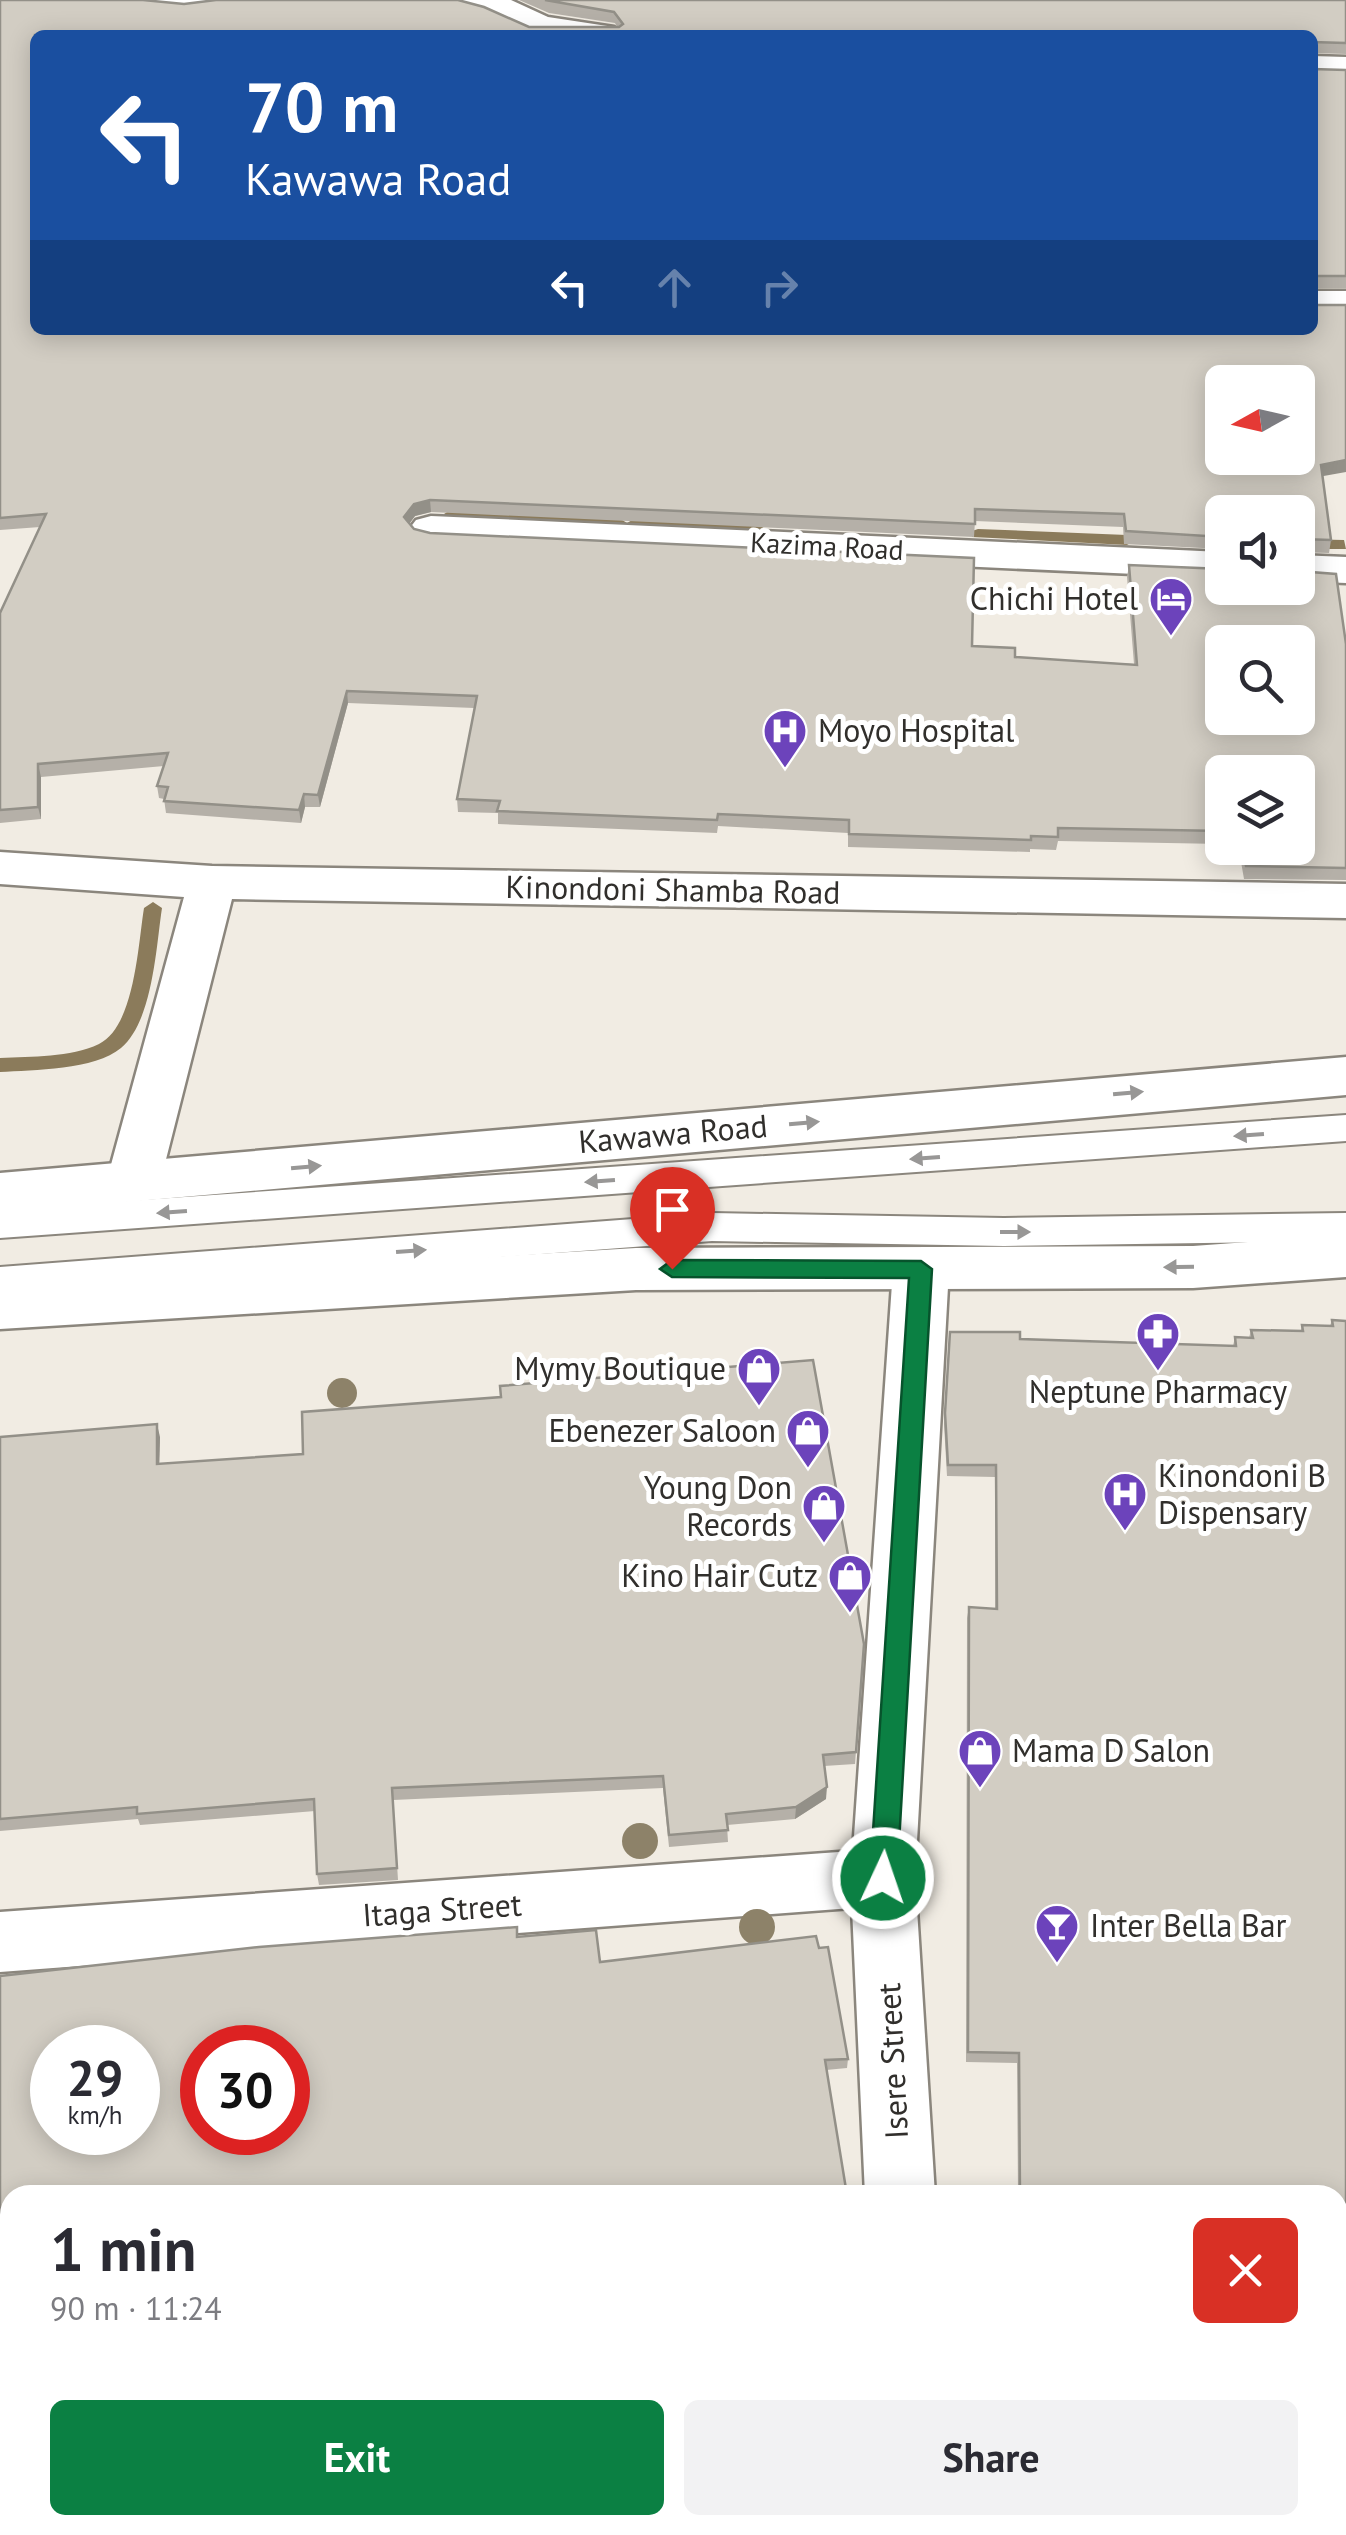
<!DOCTYPE html>
<meta charset="utf-8">
<style>
:root{--surface:#fff;--page:#f2f2f3;--text:#2b2b33;--muted:#7c7c81;--accent:#0b8043}
body{margin:0;font-family:"PT Sans",sans-serif;background:var(--page);color:var(--text);height:100vh;display:flex;flex-direction:column;font-size:38px;white-space:nowrap}
*{box-sizing:border-box;margin:0}
p{font-size:32px;color:var(--muted)}
.icon{flex:none;width:55px;height:55px;fill:none;stroke:currentColor;stroke-width:2;stroke-linecap:round;stroke-linejoin:round}
.map{position:relative;flex:1;overflow:hidden}
.sheet{position:absolute;left:0px;top:2185px;width:1348px;height:350px;display:flex;flex-direction:column;background:var(--surface);border-radius:30px 30px 0 0;box-shadow:0 5px 25px #0003}
.sheet>*{flex:none}
.top-card{position:absolute;left:30px;top:30px;width:1288px;height:305px;border-radius:15px;box-shadow:0 5px 25px #0003;background:#1a4fa0;color:#fff;overflow:hidden}
.needle{width:65px;rotate:262deg}
.tools{position:absolute;left:1205px;top:365px;display:grid;gap:20px}
.tools a{display:grid;place-items:center;width:110px;height:110px;border-radius:15px;background:var(--surface);box-shadow:0 5px 25px #0003;font-size:50px}
.speed{position:absolute;left:30px;top:2025px;display:flex;gap:20px;font-size:50px;font-weight:700;text-align:center}
.speed>*{display:grid;place-content:center;width:130px;height:130px;border-radius:50%;background:var(--surface);box-shadow:0 5px 25px #0003;line-height:1}
.speed small{font-size:25px;font-weight:400}
.speed .limit{border:15px solid #d22;background:#fff;color:#111}
.pin{position:absolute;display:grid;place-items:center;width:85px;height:85px;color:#fff;margin:-102px -42px;border-radius:50% 50% 50% 0;rotate:-45deg;box-shadow:0 0 10px #0007}
.pin .icon{rotate:45deg}
.me{position:absolute;width:110px;margin:-55px;rotate:3deg;stroke-linejoin:round;filter:drop-shadow(0 0 8px #0008)}
.turn{display:flex;align-items:center;gap:35px;height:210px;padding:0 50px;font-size:45px}
.turn .icon{width:130px;height:130px;stroke-width:2.5}
.turn b{display:block;font-size:70px;line-height:85px}
.lanes{display:flex;align-items:center;height:95px;padding:0 50px;background:#0003;justify-content:center;gap:50px;direction:ltr}
.lanes .off{opacity:.35}
.round{display:grid;place-items:center;flex:none;width:105px;height:105px;border-radius:15px;background:var(--page)}
.summary{display:flex;align-items:center;justify-content:space-between;height:170px;padding:0 50px}
h1{font-size:60px;font-weight:600;line-height:75px}
.button{display:flex;gap:20px;margin-top:auto;padding:20px 50px}
.button a{flex:1;height:115px;border-radius:15px;background:var(--accent);color:#fff;font-size:40px;font-weight:600;line-height:115px;text-align:center}
.button a+a{background:var(--page);color:var(--text)}
.map>svg:first-child{display:block}
</style>
<div class="map">
<svg width="1346" height="2535" viewBox="0 0 1346 2535">
<rect width="100%" height="100%" fill="#f1ece3"/>
<g fill="none" stroke-linecap="round" stroke-linejoin="round">
<!-- stream -->
<g fill="#8b7b5b" fill-rule="evenodd">
<polygon points="452,509 619,518 627,523 634,519 757,521 765,526 757,531 634,529 626,524 619,528 446,517 444,514"/>
<polygon points="978,529 1127,535 1135,540 1127,545 972,537 972,531"/>
<polygon points="1298,539 1344,540 1346,549 1298,549"/>
<path d="M153 902 162 908C156 947 153 1021 121 1048 95 1070 33 1070 0 1072V1058C32 1056 70 1058 99 1044 135 1026 138 944 144 908Z"/>
</g>
<defs>
<g id="lane">
<polygon points="1346,1115 1346,1141 0,1238 0,1210"/>
<polygon points="712,1213 1004,1218 1346,1213 1346,1241 1004,1246 712,1241 0,1295 0,1267"/>
</g>
<g id="street">
<path d="M134 0H238L233 7C206 14 166 14 139 7Z"/>
<polygon points="451,0 511,0 548,17 614,27 619,35 529,35 486,15 456,7"/>
<polygon points="1312,56 1346,57 1346,79 1312,78"/>
<rect x="1312" y="291" width="34" height="24"/>
<polygon points="431,516 1222,552 1222,578 431,542 416,538 409,529 416,520"/>
<polygon points="1298,555 1346,557 1346,583 1298,581"/>
<polygon points="0,852 212,866 1346,884 1346,918 232,899 160,1183 152,1197 133,1203 114,1197 106,1183 184,897 0,884"/>
<polygon points="921,1248 940,1254 949,1269 915,1877 935,2195 865,2195 852,1908 0,1972 0,1912 853,1851 893,1269 902,1254"/>
<polygon points="876,2525 950,2525 951,2535 875,2535"/>
</g>
<g id="primary">
<polygon points="1346,1057 1346,1095 0,1213 0,1173"/>
<polygon points="1346,1235 1346,1277 1193,1288 636,1290 0,1329 0,1287 636,1248 1193,1246"/>
</g>
</defs>
<!-- lane casing -->
<use href="#lane" stroke="#8b867d" stroke-width="4"/>
<!-- street casing -->
<use href="#street" stroke="#8b867d" stroke-width="5"/>
<!-- primary casing -->
<use href="#primary" stroke="#8b867d" stroke-width="5"/>
<!-- lane -->
<use href="#lane" fill="#fff" fill-rule="evenodd"/>
<!-- street -->
<use href="#street" fill="#fff" fill-rule="evenodd"/>
<!-- primary -->
<use href="#primary" fill="#fff" fill-rule="evenodd"/>
</g>
<!-- trees -->
<g fill="#8d8269">
<circle cx="342" cy="1393" r="15"/>
<circle cx="640" cy="1841" r="18"/>
<circle cx="757" cy="1927" r="18"/>
</g>
<!-- wall -->
<g fill="#b5b0a8" fill-rule="evenodd">
<polygon points="0,0 147,1 529,27 617,27 615,23 549,13 519,0 1346,0 1346,54 1312,53 1312,35 35,35 1322,476 1331,540 1329,553 1298,552 1222,512 1222,549 1124,544 1123,527 975,521 974,537 431,512 415,516 410,523 414,529 430,533 972,646 1015,657 1134,664 1127,577 1129,565 1298,571 1346,644 1346,880 1244,879 1240,856 1227,856 1226,848 1298,848 1222,772 1222,844 1058,841 1056,850 1030,849 1030,852 848,847 848,833 718,826 717,833 498,824 498,813 458,812 457,799 474,708 348,703 320,807 305,807 301,823 166,813 164,799 159,798 157,786 164,766 41,777 41,819 0,823 0,613 40,527 0,530"/>
<polygon points="1312,69 1346,70 1346,288 1312,288"/>
<polygon points="1332,1320 1346,2535 956,2535 956,2525 1338,2525 1338,2195 1018,2195 1017,2063 966,2062 967,1618 969,1607 995,1609 995,1477 947,1476 944,1424 949,1343 1020,1339 1233,1346 1235,1337 1249,1338 1251,1330 1301,1331 1302,1325 1330,1326"/>
<polygon points="0,1437 160,1437 159,1463 864,1644 855,1764 824,1766 826,1799 795,1819 727,1825 728,1842 669,1847 663,1788 393,1800 398,1880 319,1885 317,1874 315,1811 140,1825 138,1819 0,1831"/>
<path d="M517 1927 518 1937 596 1930 600 1962 816 1936 819 1948 828 1947 848 2059 847 2068 826 2070 847 2195H10V2525H56V2535H0V1976L259 1947ZM52 2048H138V2132H52ZM202 2048H288V2132H202Z"/>
</g>
<!-- shaded-wall -->
<g fill="#939088">
<polygon points="1346,460 1346,472 1318,477 1321,465"/>
<polygon points="430,500 431,512 415,516 405,529 404,517 414,504"/>
<polygon points="347,691 348,703 320,807 318,795"/>
<polygon points="38,764 41,777 41,819 38,807"/>
<polygon points="304,794 305,807 301,823 299,810"/>
<polygon points="157,1424 160,1437 159,1476 157,1464"/>
<polygon points="827,1787 826,1799 795,1819 796,1807"/>
</g>
<!-- building -->
<g fill="#d2cdc3" stroke="#939088" stroke-width="2.5" fill-rule="evenodd">
<path d="M0 0H143L184 4 216 0H458L484 7 529 27H619L623 24 614 12 545 0H1346V43L1312 42V35H35V330H1312V305H1346V460L1321 465 1331 540 1300 539 1298 542V512H1222V537L1126 531 1124 514 975 509V524L430 500 414 504 404 517 414 529 430 533 974 558 972 646 1015 648V657L1137 665 1129 565 1222 569V588H1298V567V571L1336 574 1346 644V868L1246 866 1243 848H1298V772H1222V831L1058 828V837L1031 836V840L849 834V820L718 814 717 820 497 811 500 801 457 799 477 696 347 691 318 795 304 794 299 810 164 801 168 787 157 786 168 753 38 764V807L0 810V613L46 514 0 518ZM1222 382H1298V458H1222ZM1222 642H1298V718H1222Z"/>
<polygon points="1312,69 1346,70 1346,276 1312,276"/>
<polygon points="1332,1320 1346,1321 1346,2535 958,2535 958,2525 1338,2525 1338,2195 1020,2195 1019,2053 968,2052 969,1607 997,1609 996,1465 948,1465 945,1413 950,1332 1020,1332 1020,1339 1236,1346 1235,1337 1253,1338 1251,1330 1303,1331 1302,1325 1333,1326"/>
<polygon points="813,1360 864,1644 856,1752 823,1755 827,1787 796,1807 726,1814 728,1830 669,1835 663,1776 392,1788 397,1868 317,1874 314,1799 137,1814 137,1807 0,1819 0,1437 157,1424 157,1464 303,1454 302,1412 501,1397 500,1386"/>
<path d="M517 1927V1937L596 1930 600 1962 816 1936 819 1948 828 1947 848 2059 825 2060 847 2195H10V2525H52L53 2535H0V1976L259 1947ZM52 2048H138V2132H52ZM202 2048H288V2132H202Z"/>
<polygon points="176,2525 355,2525 356,2535 177,2535"/>
<polygon points="592,2525 742,2525 744,2535 594,2535"/>
</g>
<!-- one-way arrows -->
<defs><path id="oneway-solid" d="M-6-.8H1V-3.2L6.5 0L1 3.2V.8H-6Z" transform="scale(2.5)"/></defs>
<g fill="#989796">
<use href="#oneway-solid" transform="translate(1128 1093) rotate(-5)"/>
<use href="#oneway-solid" transform="translate(804 1123) rotate(-5)"/>
<use href="#oneway-solid" transform="translate(1249 1135) rotate(176)"/>
<use href="#oneway-solid" transform="translate(925 1158) rotate(176)"/>
<use href="#oneway-solid" transform="translate(306 1167) rotate(-5)"/>
<use href="#oneway-solid" transform="translate(600 1181) rotate(176)"/>
<use href="#oneway-solid" transform="translate(172 1212) rotate(176)"/>
<use href="#oneway-solid" transform="translate(1015 1232)"/>
<use href="#oneway-solid" transform="translate(411 1251) rotate(-4)"/>
<use href="#oneway-solid" transform="translate(1179 1267) rotate(179)"/>
</g>
<!-- route -->
<polygon fill="#0b8043" stroke="#07532c" stroke-width="2.5" points="672,1260 921,1261 932,1269 897,1878 893,1886 883,1889 874,1886 870,1878 909,1278 672,1277 660,1269"/>
<!-- icons -->
<defs>
<symbol id="hotel-pin" viewBox="-11 -11 22 30"><path d="M0 17L-7.5 6A9.5 9.5 0 1 1 7.5 6Z" fill="#6c43bb" stroke="#fff"/><path d="M-6-4.5h1.5V1H6V5H4.5V3h-9V5H-6ZM-4 0a1.8 1.8 0 1 1 3.6 0ZM.5 0V-2.5h3Q6-2.5 6 0Z" fill="#fff"/></symbol>
<symbol id="hospital-pin" viewBox="-11 -11 22 30"><path d="M0 17L-7.5 6A9.5 9.5 0 1 1 7.5 6Z" fill="#6c43bb" stroke="#fff"/><path d="M-5-5h3v3.5h4V-5h3V5h-3V1.5h-4V5h-3Z" fill="#fff"/></symbol>
<symbol id="pharmacy-pin" viewBox="-11 -11 22 30"><path d="M0 17L-7.5 6A9.5 9.5 0 1 1 7.5 6Z" fill="#6c43bb" stroke="#fff"/><path d="M-2-6h4v4h4v4h-4v4h-4v-4h-4v-4h4Z" fill="#fff"/></symbol>
<symbol id="shop-pin" viewBox="-11 -11 22 30"><path d="M0 17L-7.5 6A9.5 9.5 0 1 1 7.5 6Z" fill="#6c43bb" stroke="#fff"/><path d="M-5-2.5h2.3a2.7 3.5 0 0 1 5.4 0H5L5.5 6h-11ZM-1.5-2.5h3a1.5 2.3 0 0 0-3 0Z" fill="#fff"/></symbol>
<symbol id="bar-pin" viewBox="-11 -11 22 30"><path d="M0 17L-7.5 6A9.5 9.5 0 1 1 7.5 6Z" fill="#6c43bb" stroke="#fff"/><path d="M-6-5H6L.8 .8V4.5H3.5V6h-7V4.5H-.8V.8Z" fill="#fff"/></symbol>
</defs>
<g fill-rule="evenodd">
<use href="#hotel-pin" x="1146" y="574" width="50" height="68"/>
<use href="#hospital-pin" x="760" y="706" width="50" height="68"/>
<use href="#pharmacy-pin" x="1133" y="1309" width="50" height="68"/>
<use href="#shop-pin" x="734" y="1344" width="50" height="68"/>
<use href="#shop-pin" x="783" y="1406" width="50" height="68"/>
<use href="#hospital-pin" x="1100" y="1469" width="50" height="68"/>
<use href="#shop-pin" x="799" y="1481" width="50" height="68"/>
<use href="#shop-pin" x="825" y="1551" width="50" height="68"/>
<use href="#shop-pin" x="955" y="1726" width="50" height="68"/>
<use href="#bar-pin" x="1032" y="1901" width="50" height="68"/>
</g>
<g text-anchor="middle" stroke-width="10" stroke-linejoin="round" paint-order="stroke">
<!-- far-street labels -->
<g font-size="28" fill="#312f2c" stroke="#fff">
<text transform="translate(827 546) rotate(3)" y="10">Kazima Road</text>
</g>
<!-- poi labels -->
<g font-size="32" fill="#312f2c" stroke="#fff" text-anchor="end">
<text x="1138" y="610">Chichi Hotel</text>
<text x="818" y="742" text-anchor="start">Moyo Hospital</text>
<text x="726" y="1380">Mymy Boutique</text>
<text x="1158" y="1403" text-anchor="middle">Neptune Pharmacy</text>
<text x="776" y="1442">Ebenezer Saloon</text>
<text x="1158" y="1487" text-anchor="start">Kinondoni B<tspan x="1158" dy="37">Dispensary</tspan></text>
<text x="792" y="1499">Young Don<tspan x="792" dy="37">Records</tspan></text>
<text x="818" y="1587">Kino Hair Cutz</text>
<text x="1012" y="1762" text-anchor="start">Mama D Salon</text>
<text x="1090" y="1937" text-anchor="start">Inter Bella Bar</text>
</g>
<!-- street labels -->
<g font-size="32" fill="#312f2c" stroke="#fff">
<text transform="translate(673 890) rotate(1)" y="11">Kinondoni Shamba Road</text>
<text transform="translate(673 1134) rotate(-5)" y="11">Kawawa Road</text>
<text transform="translate(442 1910) rotate(-4)" y="11">Itaga Street</text>
<text transform="translate(893 2061) rotate(-93)" y="11">Isere Street</text>
</g>
</g>
</svg>
<div class="tools">
<a><svg class="needle" viewBox="-14 -14 28 28"><path d="M0-13l5 13h-10z" fill="#e53935"/><path d="M0 13l5-13h-10z" fill="#7c7c81"/></svg></a>
<a><svg class="icon" aria-label="sound" viewBox="0 0 24 24"><path d="M4 9h4l5-4v14l-5-4H4zM17 9q2 3 0 6"/></svg></a>
<a><svg class="icon" aria-label="search" viewBox="0 0 24 24"><circle cx="10" cy="10" r="6"/><path d="M15 15l6 6"/></svg></a>
<a><svg class="icon" aria-label="layers" viewBox="0 0 24 24"><path d="M12 4l9 5-9 5-9-5zM3 14l9 5 9-5"/></svg></a>
</div>
<div class="speed"><div>29<small>km/h</small></div><div class="limit">30</div></div>
<div class="pin" style="left:672px;top:1269px;background:#d93025"><svg class="icon" aria-label="arrive" viewBox="0 0 24 24"><path d="M6 21V4h12l-3 4 3 4H6"/></svg></div>
<svg class="me" style="left:883px;top:1878px" viewBox="-20 -20 40 40"><circle r="17" fill="#0b8043" stroke="#fff" stroke-width="3"/><path d="M0-11L8 9 0 5-8 9z" fill="#fff"/></svg>
<div class="top-card">
<div class="turn"><svg class="icon" aria-label="left" viewBox="0 0 24 24"><path d="M17 20v-9H6M10 6l-5 5 5 5"/></svg><div><b>70 m</b>Kawawa Road</div></div>
<div class="lanes"><svg class="icon" aria-label="left" viewBox="0 0 24 24"><path d="M17 20v-9H6M10 6l-5 5 5 5"/></svg><svg class="icon off" aria-label="ahead" viewBox="0 0 24 24"><path d="M12 20V5M6 11l6-6 6 6"/></svg><svg class="icon off" aria-label="right" viewBox="0 0 24 24"><path d="M7 20v-9h11M14 6l5 5-5 5"/></svg></div>
</div>
<section class="sheet">
<div class="summary"><div><h1>1 min</h1><p>90 m · 11:24</p></div><a class="round" style="background:#d93025;color:#fff"><svg class="icon" aria-label="close" viewBox="0 0 24 24"><path d="M6 6l12 12M18 6L6 18"/></svg></a></div>
<div class="button"><a>Exit</a><a>Share</a></div>
</section>
</div>
